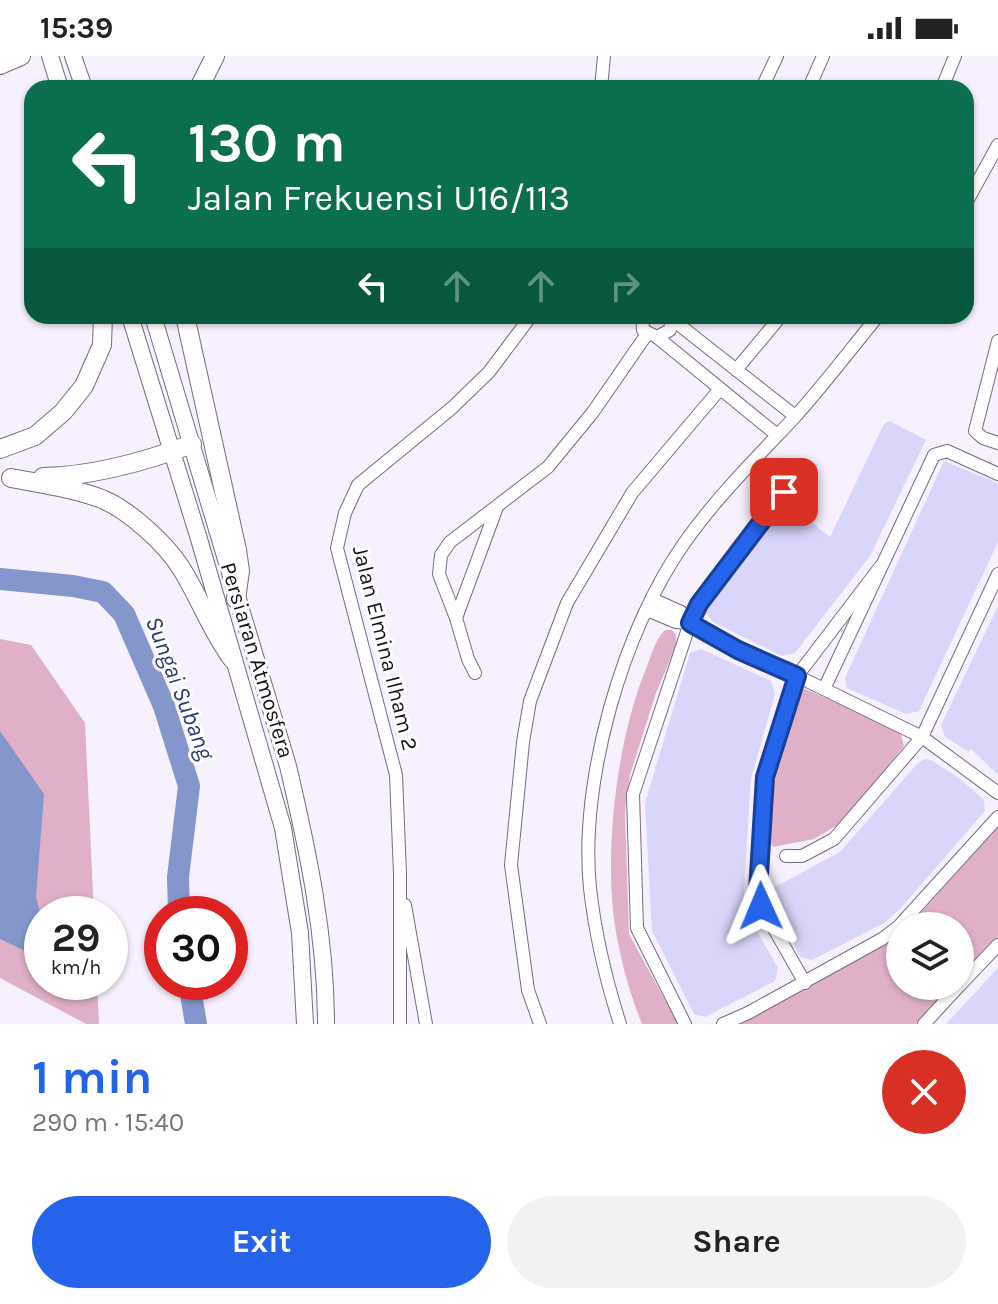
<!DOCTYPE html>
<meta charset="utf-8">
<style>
:root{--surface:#fff;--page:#f2f2f2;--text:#222;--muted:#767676;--accent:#2563eb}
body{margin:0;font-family:Karla,sans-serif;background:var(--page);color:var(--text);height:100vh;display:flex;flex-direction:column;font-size:30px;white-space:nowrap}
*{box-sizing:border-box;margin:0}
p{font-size:26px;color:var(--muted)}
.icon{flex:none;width:44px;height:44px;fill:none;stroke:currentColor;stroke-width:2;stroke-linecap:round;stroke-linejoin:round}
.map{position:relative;height:968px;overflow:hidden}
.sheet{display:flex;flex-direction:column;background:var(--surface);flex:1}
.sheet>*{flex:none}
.top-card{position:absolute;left:24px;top:24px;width:950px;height:244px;border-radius:24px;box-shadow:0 2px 6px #0004;background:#0b6e4f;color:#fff;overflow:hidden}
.fabs{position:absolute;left:886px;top:856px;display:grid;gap:16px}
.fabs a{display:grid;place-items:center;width:88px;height:88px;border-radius:50%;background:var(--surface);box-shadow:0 2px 6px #0004;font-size:40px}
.speed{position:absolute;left:24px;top:840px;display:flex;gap:16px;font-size:40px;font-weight:700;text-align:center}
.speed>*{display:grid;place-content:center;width:104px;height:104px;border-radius:50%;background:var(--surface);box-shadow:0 2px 6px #0004;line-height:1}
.speed small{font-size:20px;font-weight:400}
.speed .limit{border:12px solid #d22;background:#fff;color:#111}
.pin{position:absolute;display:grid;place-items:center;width:68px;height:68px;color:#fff;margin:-34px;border-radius:16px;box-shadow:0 4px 12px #0006}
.me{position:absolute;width:88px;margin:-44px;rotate:359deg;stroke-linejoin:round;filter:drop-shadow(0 0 6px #0008)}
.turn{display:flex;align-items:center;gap:28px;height:168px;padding:0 32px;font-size:36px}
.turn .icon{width:104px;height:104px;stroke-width:2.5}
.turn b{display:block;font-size:56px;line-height:68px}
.lanes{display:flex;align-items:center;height:76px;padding:0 32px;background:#0003;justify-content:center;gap:40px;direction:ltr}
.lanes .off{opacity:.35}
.round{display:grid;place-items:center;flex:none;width:84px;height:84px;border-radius:42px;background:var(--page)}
.head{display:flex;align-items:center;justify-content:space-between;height:136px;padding:0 32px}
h1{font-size:48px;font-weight:700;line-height:60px;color:var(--accent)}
.cta{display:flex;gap:16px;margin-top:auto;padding:16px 32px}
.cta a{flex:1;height:92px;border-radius:48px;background:var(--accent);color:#fff;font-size:32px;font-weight:700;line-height:92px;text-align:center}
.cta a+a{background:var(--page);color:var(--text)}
.status{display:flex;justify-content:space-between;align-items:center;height:56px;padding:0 40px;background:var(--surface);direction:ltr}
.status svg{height:22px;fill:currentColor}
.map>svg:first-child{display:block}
</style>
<div class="status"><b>15:39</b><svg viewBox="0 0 49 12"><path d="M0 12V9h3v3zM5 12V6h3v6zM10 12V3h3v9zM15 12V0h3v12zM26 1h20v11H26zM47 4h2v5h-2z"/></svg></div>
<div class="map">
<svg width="998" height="968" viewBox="0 0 998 968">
<rect width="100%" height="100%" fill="#f7f0fe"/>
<!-- green -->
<g fill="#dfb0c7">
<path d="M665 574H672L676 579V589L655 640 630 719 625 755 629 878 678 968H642C632 943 624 917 619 891 601 815 615 691 644 618 650 604 654 585 665 574Z"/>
<polygon points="0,583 31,589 85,667 94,858 42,858 42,926 97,926 99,968 86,968 0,922"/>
<path d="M805 633 900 675 904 690 841 767 814 783 773 791C755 758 783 675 796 640L799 635Z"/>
<polygon points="998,771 998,881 960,921 960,870 909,870"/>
<polygon points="900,878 900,930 952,930 916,968 733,968"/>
</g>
<!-- water -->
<polygon fill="#8496cc" points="0,675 44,738 36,841 42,863 42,903 0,883"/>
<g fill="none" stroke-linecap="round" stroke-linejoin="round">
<!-- river -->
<g stroke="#8496cc" stroke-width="22">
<polyline points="0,523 73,530 103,536 124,558 164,650 189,730 178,821 179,858"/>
<polyline points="189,926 196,968"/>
</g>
</g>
<!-- building -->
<g fill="#dad6fb">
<polygon points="890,365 926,384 870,500 795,597 782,600 713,566 705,556 788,447 830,481 884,368"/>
<polygon points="944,405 998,427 998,486 919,655 906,658 847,632 845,622"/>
<polygon points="998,550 998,719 971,693 969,696 945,681 941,669"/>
<polygon points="701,593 771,625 775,638 751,723 743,850 778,912 775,925 705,961 694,958 652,875 645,747 690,597"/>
<polygon points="925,703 931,704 959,722 984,744 985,755 899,854 884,867 812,904 800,901 771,842 773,832 840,796 917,708"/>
<polygon points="998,912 998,968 946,968"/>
</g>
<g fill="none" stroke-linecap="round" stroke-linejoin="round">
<defs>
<g id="minor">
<polyline points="601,32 604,0"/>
<polyline points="762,32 777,0"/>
<polyline points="809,32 823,0"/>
<polyline points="942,32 955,0"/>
<polyline points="966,147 998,89"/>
<polyline points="642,260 643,274 657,281 670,274 672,260"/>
<polyline points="673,264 795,360"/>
<polyline points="657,281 777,379"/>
<polyline points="998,285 975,375 983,382 998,387"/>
<polyline points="736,314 781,260"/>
<polyline points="652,543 681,556 690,567 738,594 797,620 922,681 998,737"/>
<polyline points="647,554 676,566 690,567"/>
<polyline points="456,562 497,451"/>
<polyline points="475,617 468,603 456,562 439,518 441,499 450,486 548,411 593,356 647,278"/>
<polyline points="824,633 934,399 947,395 998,418"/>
<polyline points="786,800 802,800 834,783 922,681 998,518"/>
<polyline points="405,849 426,968"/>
<polyline points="805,927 761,850 758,835 765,721 797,620 881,510"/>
<polyline points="960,929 998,889"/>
<polyline points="400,968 400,818 396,719 337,492 345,457 358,429 453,351 489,316 531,260"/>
<polyline points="540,968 528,934 511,809 523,686 530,645 567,547 632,437 720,333"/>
<path d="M620 968C606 924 595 877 590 832 579 725 623 573 685 486 716 442 756 402 793 363 823 330 850 294 878 260"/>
<polyline points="685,968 637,872 633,738 690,567 699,548 784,436"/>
<polyline points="723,968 748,957 882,883 899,870 998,761"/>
<polyline points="924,968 959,930"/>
</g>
<g id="major">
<polyline points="50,0 60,32"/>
<polyline points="73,0 84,32"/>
<polyline points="130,260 199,483 283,772 300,877 305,968"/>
<path d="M153 260 288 710C308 795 326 880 326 968"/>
</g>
<g id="highway">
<polyline points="0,9 21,0"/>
<polyline points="199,32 215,0"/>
<polyline points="185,260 237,494 240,515 236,543"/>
<polyline points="0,393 35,380 63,356 84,330 102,289 103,260"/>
<path d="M43 421C94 420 144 406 192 388"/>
<path d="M11 422C42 428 73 432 102 443 129 454 166 488 181 512 200 542 211 575 233 604"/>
</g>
</defs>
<!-- minor casing -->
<use href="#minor" stroke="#766e7d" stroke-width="14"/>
<!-- major casing -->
<use href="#major" stroke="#766e7d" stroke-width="18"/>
<!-- highway casing -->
<use href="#highway" stroke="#766e7d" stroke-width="20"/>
<!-- minor -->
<use href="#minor" stroke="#fff" stroke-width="12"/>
<!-- major -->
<use href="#major" stroke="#fff" stroke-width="16"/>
<!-- highway -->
<use href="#highway" stroke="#fff" stroke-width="18"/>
</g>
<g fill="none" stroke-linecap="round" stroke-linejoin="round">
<defs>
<polyline id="route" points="761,850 758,835 765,721 797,620 738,594 690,567 699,548 784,436"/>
</defs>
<!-- route casing -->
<use href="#route" stroke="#184099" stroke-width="20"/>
<!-- route -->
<use href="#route" stroke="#2563eb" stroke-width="14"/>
</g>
<g text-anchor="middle" stroke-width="6" stroke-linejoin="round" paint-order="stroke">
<!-- street labels -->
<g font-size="22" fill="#161319" stroke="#fff">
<text transform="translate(386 592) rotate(76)" y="8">Jalan Elmina Ilham 2</text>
<text transform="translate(258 604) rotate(73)" y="8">Persiaran Atmosfera</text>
</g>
<!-- water labels -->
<g font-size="24" font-style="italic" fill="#2a397b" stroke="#fff">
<text transform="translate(180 632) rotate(69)" y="8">Sungai Subang</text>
</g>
</g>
</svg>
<div class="fabs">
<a><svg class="icon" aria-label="layers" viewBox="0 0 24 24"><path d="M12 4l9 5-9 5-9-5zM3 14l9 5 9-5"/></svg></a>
</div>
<div class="speed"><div>29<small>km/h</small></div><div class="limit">30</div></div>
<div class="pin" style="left:784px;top:436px;background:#d93025"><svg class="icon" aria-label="arrive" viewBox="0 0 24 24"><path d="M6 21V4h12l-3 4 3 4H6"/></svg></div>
<svg class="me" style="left:761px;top:850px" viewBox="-20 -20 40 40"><path d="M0-17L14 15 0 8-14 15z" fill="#2563eb" stroke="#fff" stroke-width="4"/></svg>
<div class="top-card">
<div class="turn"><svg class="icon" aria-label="left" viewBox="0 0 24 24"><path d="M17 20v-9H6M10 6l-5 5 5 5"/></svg><div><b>130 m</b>Jalan Frekuensi U16/113</div></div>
<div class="lanes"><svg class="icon" aria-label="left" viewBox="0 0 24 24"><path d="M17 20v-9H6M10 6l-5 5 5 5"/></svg><svg class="icon off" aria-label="ahead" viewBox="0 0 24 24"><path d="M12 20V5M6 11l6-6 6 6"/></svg><svg class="icon off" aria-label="ahead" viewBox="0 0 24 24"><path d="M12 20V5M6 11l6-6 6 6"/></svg><svg class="icon off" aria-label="right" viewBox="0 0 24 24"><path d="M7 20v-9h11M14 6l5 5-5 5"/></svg></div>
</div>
</div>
<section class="sheet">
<div class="head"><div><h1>1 min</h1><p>290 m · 15:40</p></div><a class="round" style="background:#d93025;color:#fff"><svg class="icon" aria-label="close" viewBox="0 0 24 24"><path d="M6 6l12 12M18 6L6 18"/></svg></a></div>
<div class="cta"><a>Exit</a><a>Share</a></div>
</section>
